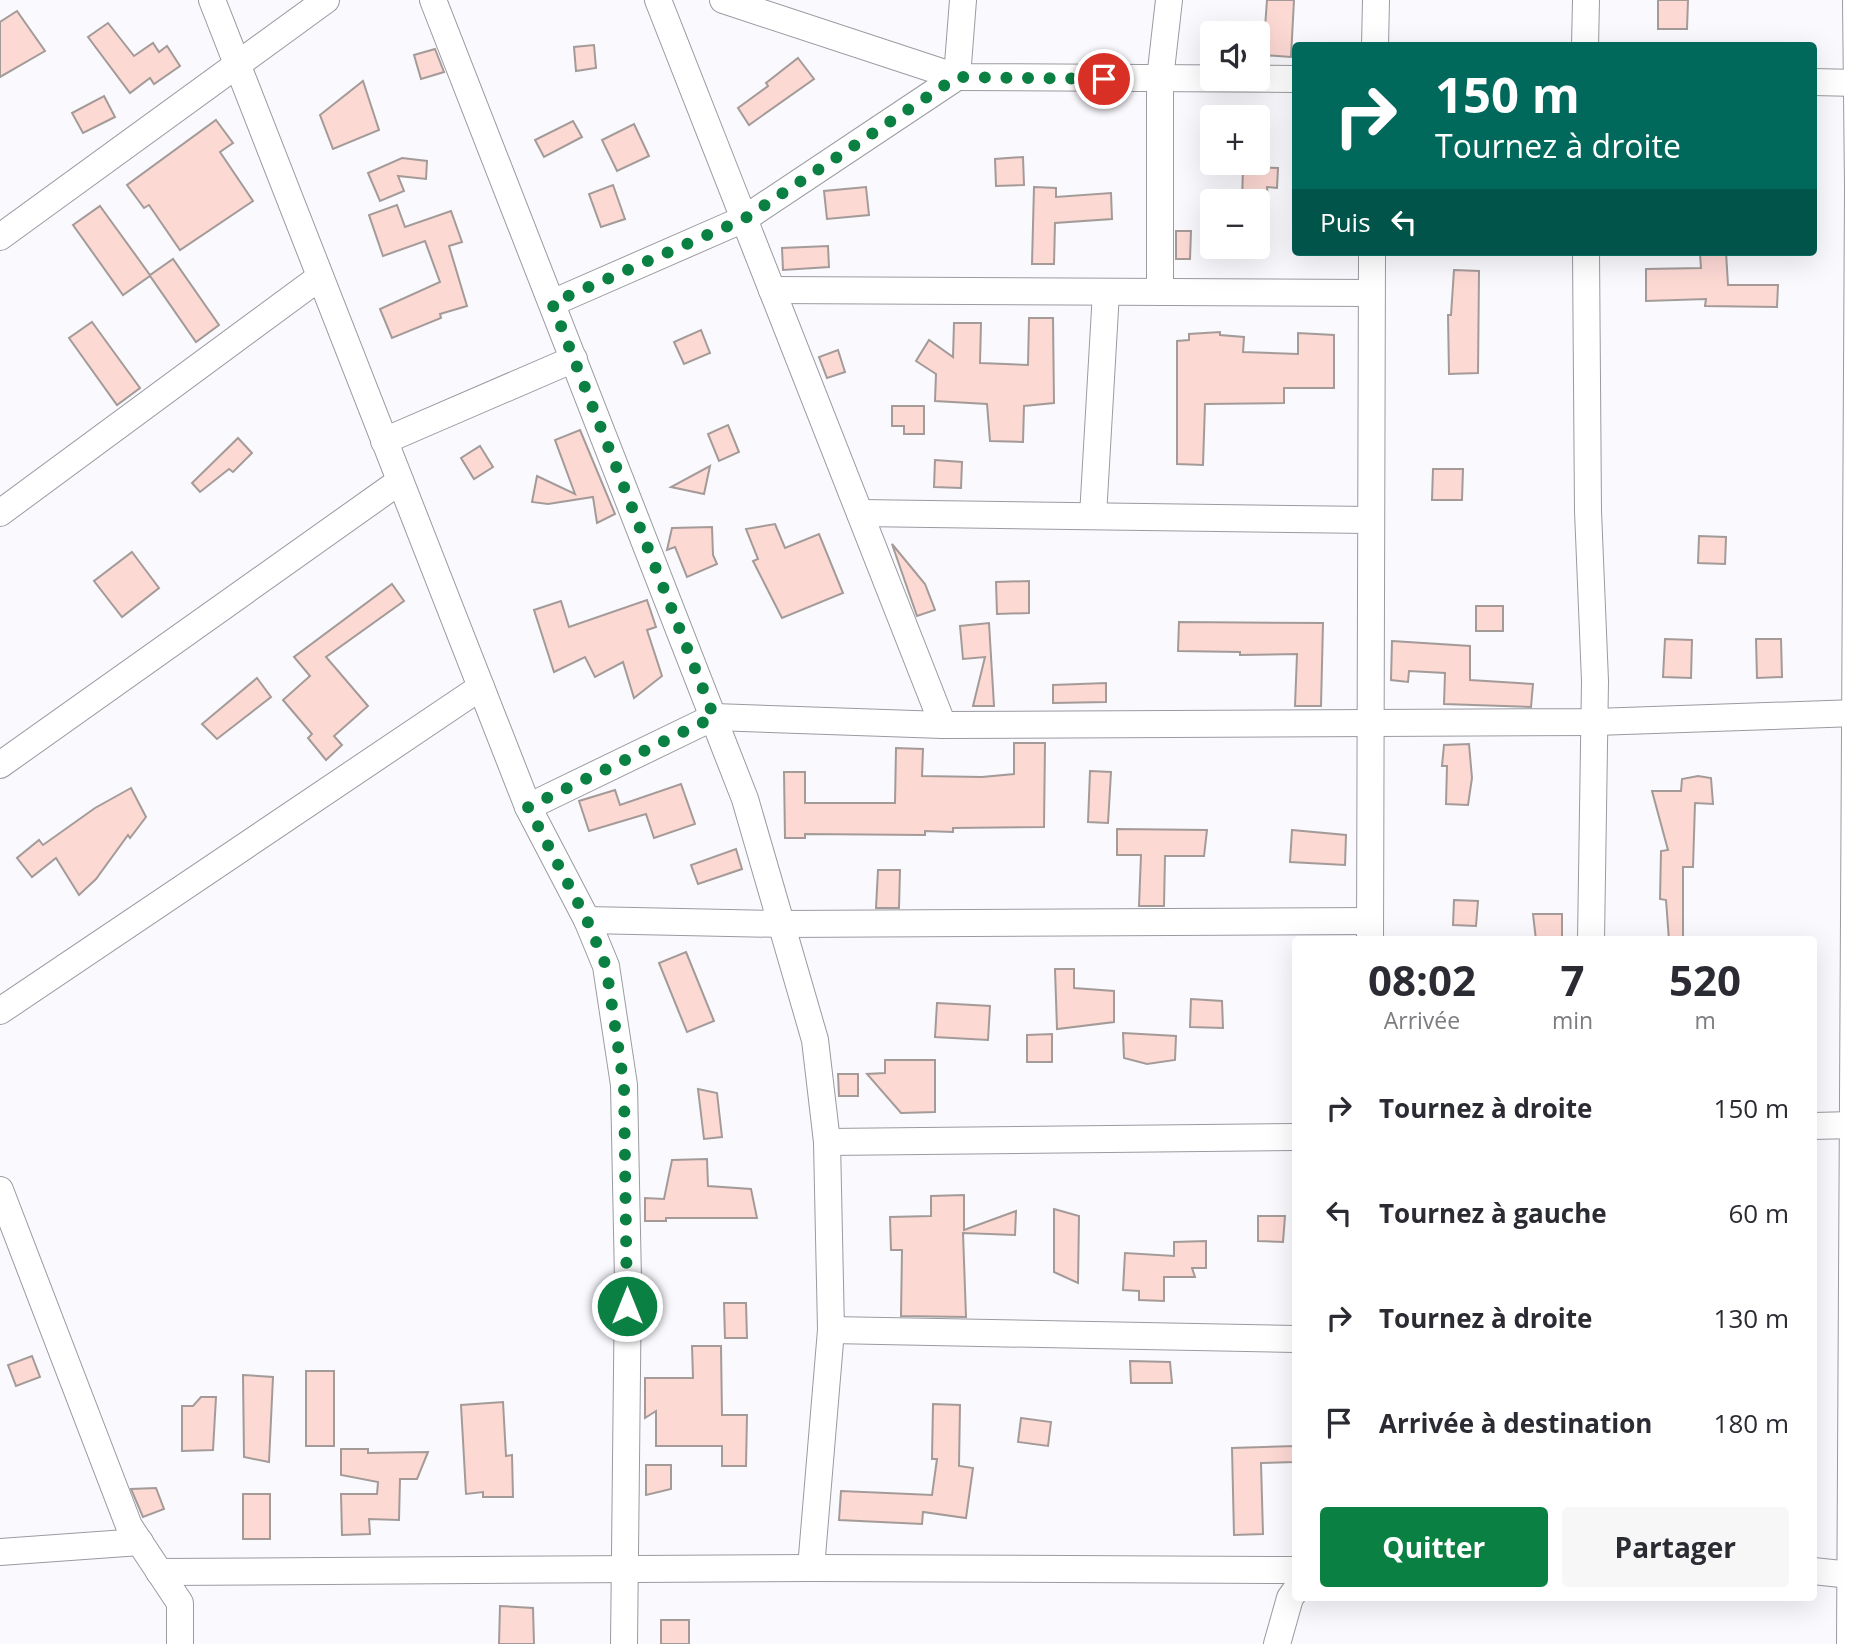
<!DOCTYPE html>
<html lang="fr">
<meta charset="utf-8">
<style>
:root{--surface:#fff;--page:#f7f7f7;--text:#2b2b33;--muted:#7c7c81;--accent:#0b8043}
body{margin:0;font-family:"Open Sans",sans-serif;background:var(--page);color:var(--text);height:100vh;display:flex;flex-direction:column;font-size:26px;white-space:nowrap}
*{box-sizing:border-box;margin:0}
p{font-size:23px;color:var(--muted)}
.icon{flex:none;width:38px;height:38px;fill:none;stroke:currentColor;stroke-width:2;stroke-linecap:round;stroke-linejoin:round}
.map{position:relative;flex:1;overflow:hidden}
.drawer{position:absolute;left:1292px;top:936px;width:525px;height:665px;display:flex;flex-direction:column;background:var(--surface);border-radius:7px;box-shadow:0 7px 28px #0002}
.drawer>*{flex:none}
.top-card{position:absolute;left:1292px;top:42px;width:525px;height:214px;border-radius:7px;box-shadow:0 7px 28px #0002;background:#00695c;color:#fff;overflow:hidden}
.controls{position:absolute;left:1200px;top:21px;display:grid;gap:14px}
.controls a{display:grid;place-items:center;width:70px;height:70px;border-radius:7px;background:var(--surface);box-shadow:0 7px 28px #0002;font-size:35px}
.pin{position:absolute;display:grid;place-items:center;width:60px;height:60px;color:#fff;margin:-30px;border:4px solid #fff;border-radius:50%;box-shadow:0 2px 7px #0007}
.me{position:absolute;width:77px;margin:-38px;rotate:0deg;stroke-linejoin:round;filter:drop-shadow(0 0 5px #0008)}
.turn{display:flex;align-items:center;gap:24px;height:147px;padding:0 28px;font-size:32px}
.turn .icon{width:91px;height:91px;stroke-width:2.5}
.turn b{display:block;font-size:49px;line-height:60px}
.then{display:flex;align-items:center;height:66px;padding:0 28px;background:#0003;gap:14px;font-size:26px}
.eta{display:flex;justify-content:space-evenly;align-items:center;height:119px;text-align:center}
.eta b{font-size:42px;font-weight:700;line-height:49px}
.cta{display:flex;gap:14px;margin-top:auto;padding:14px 28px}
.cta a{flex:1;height:80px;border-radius:7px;background:var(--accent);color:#fff;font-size:28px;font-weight:700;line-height:80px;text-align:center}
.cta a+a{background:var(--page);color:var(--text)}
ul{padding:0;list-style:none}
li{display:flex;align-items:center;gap:21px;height:105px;padding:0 28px}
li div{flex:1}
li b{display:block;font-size:26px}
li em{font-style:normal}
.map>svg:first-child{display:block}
</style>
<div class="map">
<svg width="1860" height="1644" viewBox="0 0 1860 1644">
<rect width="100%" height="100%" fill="#f9f9fe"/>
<!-- building -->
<g fill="#fdd9d4" stroke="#a49b99" stroke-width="2">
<polygon points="1267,0 1294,0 1291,57 1263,55"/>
<polygon points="1658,0 1688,0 1687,29 1658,29"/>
<polygon points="17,11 45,51 0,77 0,22"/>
<polygon points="108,23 134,56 153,43 159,52 167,46 180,66 154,84 150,78 130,93 88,37"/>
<polygon points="594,45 596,68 576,71 574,47"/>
<polygon points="435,49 444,72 421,79 414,55"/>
<polygon points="798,58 814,79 749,125 738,108 768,86 766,83"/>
<polygon points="363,81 379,130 333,149 320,115"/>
<polygon points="104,96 115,117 83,133 72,113"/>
<polygon points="216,120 233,143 220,152 253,201 180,250 149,205 144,208 127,185"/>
<polygon points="573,121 582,137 544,157 535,140"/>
<polygon points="634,124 649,156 617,171 602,140"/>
<polygon points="1023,157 1024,185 996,186 995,159"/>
<polygon points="402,158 427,161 426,179 398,176 404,191 380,201 368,173"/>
<polygon points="1243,167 1278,168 1277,188 1267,187 1268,201 1242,201"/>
<polygon points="613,185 625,219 601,227 589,194"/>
<polygon points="866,187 869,215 827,219 824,191"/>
<polygon points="1034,187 1056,188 1056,197 1111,193 1112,219 1055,223 1054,264 1032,264"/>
<polygon points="397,205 405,227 451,211 462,242 449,246 467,306 440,314 441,318 392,338 380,309 440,282 425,241 383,256 369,215"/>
<polygon points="100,206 150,275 173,259 219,325 196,342 150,276 123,295 73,225"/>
<polygon points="1176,231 1191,231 1190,259 1176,259"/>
<polygon points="828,246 829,267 783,270 782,248"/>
<polygon points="1726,252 1728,285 1778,285 1777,307 1705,306 1706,299 1646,301 1646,269 1701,268 1700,254"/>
<polygon points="1454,270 1479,271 1478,373 1449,374 1448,315 1451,315"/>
<polygon points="1029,318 1053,318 1054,403 1024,406 1023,442 990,441 987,404 935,401 936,374 916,361 929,340 953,357 954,323 981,323 980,363 1028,365"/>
<polygon points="92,322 140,388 117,405 69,338"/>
<polygon points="701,330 710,353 684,364 674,342"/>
<polygon points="1220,332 1220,335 1244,337 1243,352 1298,354 1298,333 1334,335 1334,388 1284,388 1284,403 1205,404 1203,465 1177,464 1177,341 1189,340 1189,334"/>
<polygon points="838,350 845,372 827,378 819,357"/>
<polygon points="892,406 924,406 924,434 904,434 904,426 892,426"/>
<polygon points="728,425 739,452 719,461 708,434"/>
<polygon points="580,430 615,514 597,523 593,497 548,504 532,502 537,476 575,494 555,440"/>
<polygon points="238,438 252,453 233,472 229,469 200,492 192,483"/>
<polygon points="480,446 493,467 474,479 461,458"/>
<polygon points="935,460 962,462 961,488 934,487"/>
<polygon points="710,466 704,494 671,487"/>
<polygon points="1433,469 1463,469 1462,500 1432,500"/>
<polygon points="775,524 785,548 819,534 843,593 782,618 753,561 758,559 746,529"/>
<polygon points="712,527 713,555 717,564 687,577 675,547 667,550 672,528"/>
<polygon points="1699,536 1726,537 1725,564 1698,563"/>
<polygon points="892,544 925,584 935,610 917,616"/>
<polygon points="132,552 159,588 122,617 94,581"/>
<polygon points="1029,581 1029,613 997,614 996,582"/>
<polygon points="392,584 404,601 326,657 368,706 334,736 342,745 326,760 308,738 312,734 283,700 310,676 294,657"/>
<polygon points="647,600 656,627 647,630 662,676 634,698 623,662 595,677 585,657 554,672 534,610 561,601 569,627"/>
<rect x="1476" y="606" width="27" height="25"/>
<polygon points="1179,622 1323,623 1321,706 1295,706 1297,654 1240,655 1240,652 1178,651"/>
<polygon points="989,623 994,706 973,706 985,657 963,659 960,626"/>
<polygon points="1665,639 1692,640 1691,678 1663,677"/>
<polygon points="1756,639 1781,639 1782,677 1757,678"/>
<polygon points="1392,641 1470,646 1470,680 1533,684 1531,707 1444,704 1445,673 1409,671 1408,682 1391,680"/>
<polygon points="257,678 271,697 217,739 202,724"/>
<polygon points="1106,683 1106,702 1053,703 1053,685"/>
<polygon points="1014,743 1045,743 1044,827 953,828 953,832 925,831 925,835 805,834 805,838 785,838 784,772 805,772 805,803 895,803 896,748 923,749 922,776 982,777 1014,774"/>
<polygon points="1469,744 1472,778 1468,805 1446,804 1447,766 1442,766 1444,745"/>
<polygon points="1090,771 1111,772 1108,823 1088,822"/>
<polygon points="1698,776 1711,778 1713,804 1695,803 1693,867 1683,867 1683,940 1669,940 1666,900 1660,899 1661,851 1668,850 1652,791 1681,791 1682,779"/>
<polygon points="681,784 695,824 654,838 646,814 589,831 579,801 615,790 620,805"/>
<polygon points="131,788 146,817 130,838 128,835 96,879 79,895 56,858 32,877 17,858 39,840 43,845 95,808"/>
<polygon points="1117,829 1207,830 1204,856 1165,856 1164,906 1139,906 1141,855 1117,855"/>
<polygon points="1292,830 1346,835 1345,865 1290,862"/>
<polygon points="736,849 742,869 698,884 691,865"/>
<polygon points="878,870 900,870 899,908 876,908"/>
<polygon points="1454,900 1478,901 1476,926 1453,925"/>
<polygon points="1533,914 1562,914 1562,940 1536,940"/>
<polygon points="686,952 714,1021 687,1032 659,963"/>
<polygon points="1055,969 1074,969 1074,988 1114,991 1114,1022 1057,1029"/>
<polygon points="1191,999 1222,1001 1223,1028 1190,1027"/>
<polygon points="937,1003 990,1006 988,1040 935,1037"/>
<polygon points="1123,1033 1176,1036 1175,1060 1147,1064 1124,1058"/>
<polygon points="1052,1034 1052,1062 1027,1062 1027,1035"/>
<polygon points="885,1060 935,1060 935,1112 901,1113 867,1074 885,1073"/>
<polygon points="838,1074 858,1074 858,1096 839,1096"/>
<polygon points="698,1089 717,1093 722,1137 704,1139"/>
<polygon points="707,1159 708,1186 751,1189 757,1218 666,1218 666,1221 645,1221 645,1198 664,1199 672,1160"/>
<polygon points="964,1195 964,1230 1016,1211 1015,1235 963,1233 966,1317 901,1316 902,1250 891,1250 890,1217 931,1216 931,1196"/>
<polygon points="1054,1209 1079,1216 1078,1283 1054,1272"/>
<polygon points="1258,1216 1285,1216 1283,1242 1258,1241"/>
<polygon points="1206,1241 1206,1268 1192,1268 1195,1277 1164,1277 1164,1301 1139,1300 1139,1291 1123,1290 1125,1253 1174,1256 1174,1242"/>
<polygon points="724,1303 746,1303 747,1338 725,1338"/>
<polygon points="692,1346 721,1346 722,1415 747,1415 746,1466 722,1466 722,1446 656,1446 656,1411 645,1418 645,1378 693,1378"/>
<polygon points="32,1356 40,1377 16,1386 8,1365"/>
<polygon points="1130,1361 1170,1362 1172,1383 1131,1383"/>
<rect x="306" y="1371" width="28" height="75"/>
<polygon points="243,1375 273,1377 269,1462 244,1457"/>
<polygon points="201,1397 216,1397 213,1450 182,1451 182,1406 193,1406"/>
<polygon points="503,1402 506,1456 512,1455 513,1497 483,1497 483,1492 466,1494 461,1405"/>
<polygon points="933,1404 960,1405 959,1466 973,1468 966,1518 923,1512 922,1524 839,1520 841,1491 932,1495 937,1459 932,1459"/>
<polygon points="1021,1418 1051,1422 1048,1446 1018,1442"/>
<polygon points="1295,1446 1295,1462 1261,1463 1263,1534 1234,1535 1232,1448"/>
<polygon points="341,1449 368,1449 368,1453 428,1452 417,1479 400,1479 399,1520 369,1519 370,1534 342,1535 341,1494 377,1494 378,1482 341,1475"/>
<polygon points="646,1465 671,1465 671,1489 646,1495"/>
<polygon points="156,1488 164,1509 143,1517 131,1489"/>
<rect x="243" y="1494" width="27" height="45"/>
<polygon points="500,1606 533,1608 534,1644 499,1644"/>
<rect x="661" y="1620" width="28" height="24"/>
</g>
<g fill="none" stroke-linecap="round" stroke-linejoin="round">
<defs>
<g id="street">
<polyline points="212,0 528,807 587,920 606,966 624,1085 628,1280 624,1644"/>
<polyline points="433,0 745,799 815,1040 827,1142 831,1330 811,1568"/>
<polyline points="658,0 943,725"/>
<polyline points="723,0 957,77 1295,79"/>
<polyline points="1375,46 1376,0"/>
<polyline points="1585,46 1586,0"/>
<polyline points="1813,82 1857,83"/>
<polyline points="0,237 326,0"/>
<polyline points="1586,252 1588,511 1595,681 1591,940"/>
<polyline points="772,290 1371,293"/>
<polyline points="1160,292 1160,79 1169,0"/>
<polyline points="552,303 744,219 957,77 963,0"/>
<polyline points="384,441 574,359"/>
<polyline points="0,513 320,277"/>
<polyline points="860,513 1370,520"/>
<polyline points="1093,516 1106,292"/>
<polyline points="0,765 400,481"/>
<polyline points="528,807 714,717 943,725 1595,722 1856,713"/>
<polyline points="587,920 782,924 1370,921"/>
<polyline points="1370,940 1372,252"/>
<polyline points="0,1011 481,687"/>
<polyline points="1813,1126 1853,1125"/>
<polyline points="827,1142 1295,1137"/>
<polyline points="0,1190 129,1526 180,1603 180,1644"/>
<polyline points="831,1330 1295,1339"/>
<polyline points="0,1552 140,1542"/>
<polyline points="1813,1571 1851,1575"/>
<polyline points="159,1572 811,1568 1295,1570"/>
<polyline points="1277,1644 1290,1598 1295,1591"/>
<polyline points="1850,1644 1858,189 1856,0"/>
</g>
</defs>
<!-- street casing -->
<use href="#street" stroke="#9a9aa1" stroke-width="28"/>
<!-- street -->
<use href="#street" stroke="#fff" stroke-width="26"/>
</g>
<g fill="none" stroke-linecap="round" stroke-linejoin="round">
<!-- route -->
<polyline stroke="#0b8043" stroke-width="12" stroke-dasharray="0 21.6" points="627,1306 624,1086 606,966 587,920 528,807 714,717 552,303 744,219 957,77 1104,79"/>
</g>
</svg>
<div class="controls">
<a><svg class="icon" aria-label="sound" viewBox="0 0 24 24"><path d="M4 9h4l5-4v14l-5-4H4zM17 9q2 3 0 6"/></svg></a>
<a>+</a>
<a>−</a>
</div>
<div class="pin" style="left:1104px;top:79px;background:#d93025"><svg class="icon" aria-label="arrive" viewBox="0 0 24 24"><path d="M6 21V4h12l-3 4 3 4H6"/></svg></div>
<svg class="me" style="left:627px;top:1306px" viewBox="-20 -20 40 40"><circle r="17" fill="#0b8043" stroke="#fff" stroke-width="3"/><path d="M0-11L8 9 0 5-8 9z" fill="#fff"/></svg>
<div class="top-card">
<div class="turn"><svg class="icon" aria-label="right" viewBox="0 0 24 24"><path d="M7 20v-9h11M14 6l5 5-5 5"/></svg><div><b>150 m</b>Tournez à droite</div></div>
<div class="then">Puis<svg class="icon" aria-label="left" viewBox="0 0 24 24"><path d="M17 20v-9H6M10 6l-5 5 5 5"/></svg></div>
</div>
<section class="drawer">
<div class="eta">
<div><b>08:02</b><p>Arrivée</p></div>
<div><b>7</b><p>min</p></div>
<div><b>520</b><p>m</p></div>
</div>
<ul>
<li><svg class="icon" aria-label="right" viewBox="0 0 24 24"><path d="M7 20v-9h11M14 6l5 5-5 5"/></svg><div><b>Tournez à droite</b></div><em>150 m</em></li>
<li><svg class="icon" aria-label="left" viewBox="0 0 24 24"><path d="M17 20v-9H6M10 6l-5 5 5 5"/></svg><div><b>Tournez à gauche</b></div><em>60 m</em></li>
<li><svg class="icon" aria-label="right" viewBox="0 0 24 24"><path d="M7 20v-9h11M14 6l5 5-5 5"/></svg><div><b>Tournez à droite</b></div><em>130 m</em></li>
<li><svg class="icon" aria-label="arrive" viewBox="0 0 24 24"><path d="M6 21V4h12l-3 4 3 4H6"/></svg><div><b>Arrivée à destination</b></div><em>180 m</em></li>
</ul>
<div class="cta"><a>Quitter</a><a>Partager</a></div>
</section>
</div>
